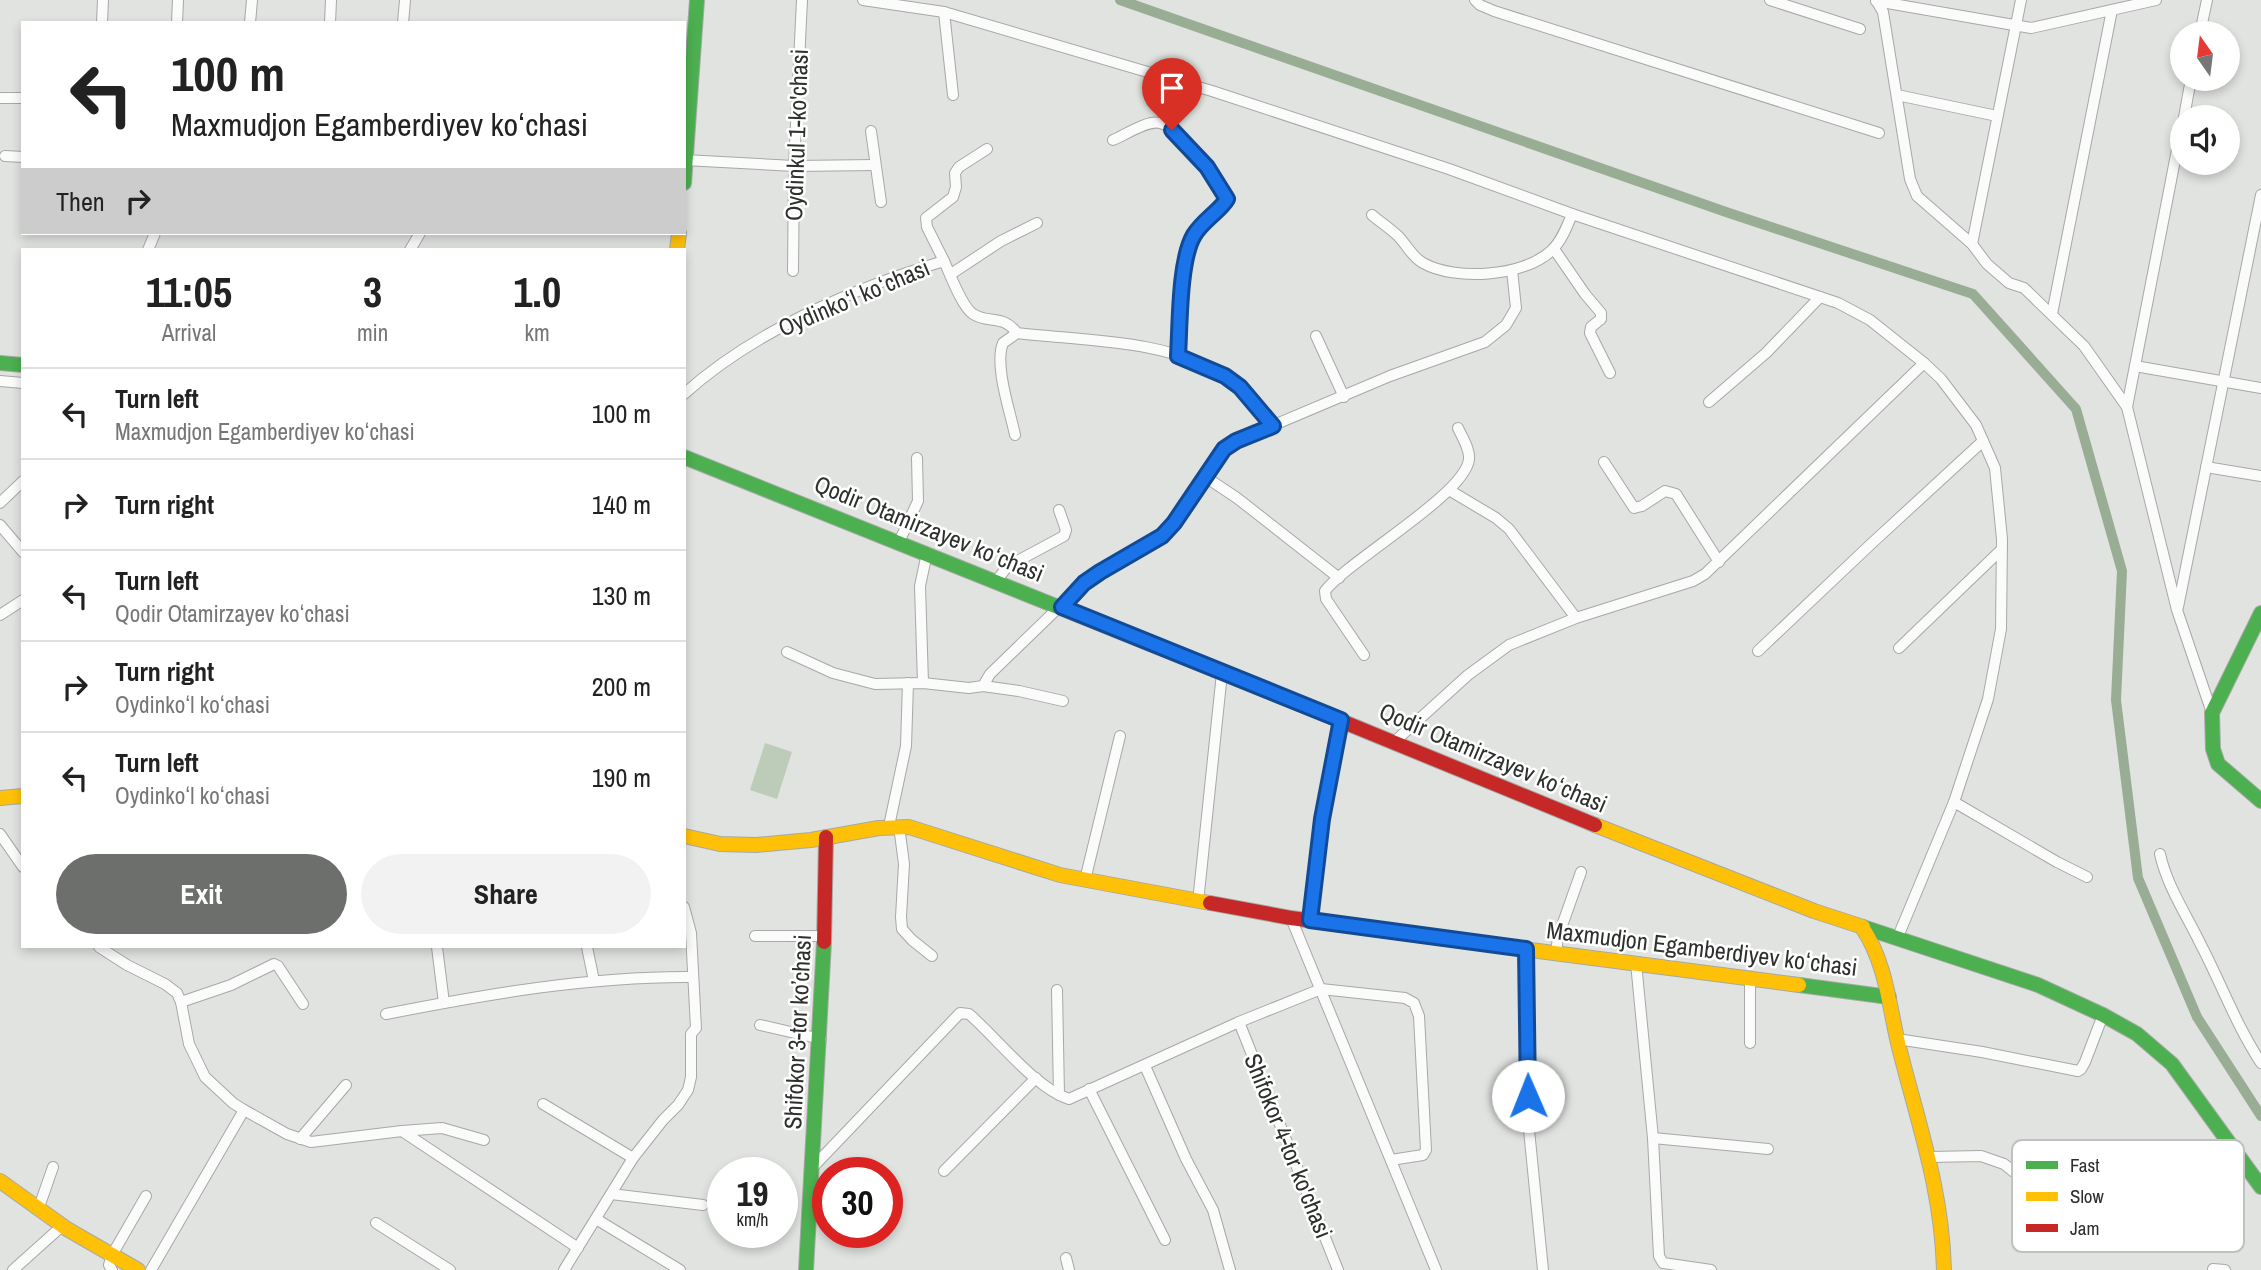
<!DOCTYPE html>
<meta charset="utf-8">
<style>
:root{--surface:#fff;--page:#f2f2f2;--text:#222;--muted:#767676;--line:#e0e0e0;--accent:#6c6f6b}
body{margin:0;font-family:"Archivo Narrow",sans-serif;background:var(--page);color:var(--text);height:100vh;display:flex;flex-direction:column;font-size:26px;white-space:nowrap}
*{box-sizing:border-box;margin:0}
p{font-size:23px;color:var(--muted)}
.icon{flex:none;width:38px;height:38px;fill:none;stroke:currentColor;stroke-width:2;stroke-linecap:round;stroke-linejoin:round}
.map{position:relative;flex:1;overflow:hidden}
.details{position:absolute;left:21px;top:248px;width:665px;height:700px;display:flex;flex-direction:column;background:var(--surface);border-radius:0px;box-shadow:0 4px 10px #0003}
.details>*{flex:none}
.top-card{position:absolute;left:21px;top:21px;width:665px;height:214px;border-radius:0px;box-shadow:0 4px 10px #0003;background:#fff;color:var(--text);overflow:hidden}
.needle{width:46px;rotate:346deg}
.fabs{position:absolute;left:2170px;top:21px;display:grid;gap:14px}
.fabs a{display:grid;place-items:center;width:70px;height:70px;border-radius:50%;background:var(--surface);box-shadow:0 4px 10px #0003;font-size:35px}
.speed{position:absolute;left:707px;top:1157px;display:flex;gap:14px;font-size:35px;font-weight:700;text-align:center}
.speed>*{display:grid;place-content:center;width:91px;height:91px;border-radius:50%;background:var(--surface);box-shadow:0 4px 10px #0003;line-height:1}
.speed small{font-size:18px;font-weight:400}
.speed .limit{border:10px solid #d22;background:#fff;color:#111}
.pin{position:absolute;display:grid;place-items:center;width:60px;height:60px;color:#fff;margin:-72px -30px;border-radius:50% 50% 50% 0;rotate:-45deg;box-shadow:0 0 7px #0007}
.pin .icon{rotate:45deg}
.me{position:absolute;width:77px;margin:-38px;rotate:359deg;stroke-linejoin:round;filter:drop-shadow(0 0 5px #0008)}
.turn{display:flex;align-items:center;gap:24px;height:147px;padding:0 35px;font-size:32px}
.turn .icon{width:91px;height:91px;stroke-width:2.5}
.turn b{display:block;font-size:49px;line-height:60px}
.then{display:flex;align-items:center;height:66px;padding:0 35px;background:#0003;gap:14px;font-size:26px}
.eta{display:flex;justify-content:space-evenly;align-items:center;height:119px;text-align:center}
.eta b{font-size:42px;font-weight:800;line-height:49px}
.button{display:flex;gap:14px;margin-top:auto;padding:14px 35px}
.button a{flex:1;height:80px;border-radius:42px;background:var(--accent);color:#fff;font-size:28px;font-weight:800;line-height:80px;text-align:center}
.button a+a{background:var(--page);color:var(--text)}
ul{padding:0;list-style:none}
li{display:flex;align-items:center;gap:21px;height:91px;padding:0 35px;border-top:2px solid var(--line)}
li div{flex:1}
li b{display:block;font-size:26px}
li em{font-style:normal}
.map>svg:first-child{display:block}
</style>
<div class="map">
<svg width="2261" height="1270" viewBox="0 0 2261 1270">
<rect width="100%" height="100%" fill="#e0e3df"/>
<!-- pitch -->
<polygon fill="#bdccb9" points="765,743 792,752 777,799 750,790"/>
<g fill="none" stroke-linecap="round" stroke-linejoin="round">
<!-- canal -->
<polyline stroke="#98ad93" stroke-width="10" points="1120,0 1726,212 1973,294 2076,409 2122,571 2116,700 2138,878 2197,1017 2261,1116"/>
<defs>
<g id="street">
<polyline points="863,0 944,12 1212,91 1449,169 1572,214 1838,303 1870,320 1924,363 1941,379 1976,425 1995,468 2002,539 2001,629 1988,699 1954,802 1897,939"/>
<polyline points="1475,0 1480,5 1494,11 1879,133"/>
<polyline points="1770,0 1860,29"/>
<polyline points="1876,0 1883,12 1910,179 1917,196 1972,244 1987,264 2009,283 2024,288 2084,346 2127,407 2177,610 2212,713"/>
<polyline points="1876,1 2031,28 2156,0"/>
<polyline points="944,12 953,95"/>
<polyline points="102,23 103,0"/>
<polyline points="177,23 178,0"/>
<polyline points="250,23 252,0"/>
<polyline points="330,23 331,0"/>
<polyline points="403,23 405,0"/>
<polyline points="2200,33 2207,0"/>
<polyline points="1897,95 1997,116"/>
<polyline points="0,98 23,98"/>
<polyline points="2184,117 2191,79"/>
<polyline points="871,131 881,202"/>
<path d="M1113 140C1125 135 1147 120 1160 123 1178 127 1218 182 1227 198L1225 203 1209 216 1189 244 1181 303 1178 356"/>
<polyline points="5,156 23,157"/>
<polyline points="684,160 794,166 875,165"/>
<path d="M1372 215C1380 222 1390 228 1398 236 1407 245 1411 256 1423 263 1455 281 1523 277 1551 251 1561 242 1567 227 1572 214"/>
<polyline points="1972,244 2021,0"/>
<polyline points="1554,249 1585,294 1601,313 1601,319 1591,327 1590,333 1610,373"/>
<polyline points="148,250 155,233"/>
<polyline points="410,250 420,233"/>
<polyline points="944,261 927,227 926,218 953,197 956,187 955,173 959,167 987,149"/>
<polyline points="793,271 794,166 802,0"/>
<polyline points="951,274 1001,241 1037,223"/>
<polyline points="2052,314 2112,10"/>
<polyline points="1316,336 1344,397"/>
<polyline points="2135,366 2261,388"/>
<polyline points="0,381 23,383"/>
<path d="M684 394C754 331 854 288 944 261 950 274 962 307 973 314 988 324 1003 314 1017 333 1084 341 1167 339 1225 376 1244 388 1258 409 1273 426"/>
<polyline points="1709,402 1766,353 1820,297"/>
<polyline points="2127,407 2182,124"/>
<path d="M1015 435C1010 411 994 365 1003 343L1017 333"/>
<polyline points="1604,462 1634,508 1642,506 1665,491 1676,494 1719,562"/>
<polyline points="2206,467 2261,476"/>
<polyline points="1204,476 1237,498 1339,578"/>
<polyline points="1449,490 1496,518 1509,529 1576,618"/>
<polyline points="0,503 23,481"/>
<polyline points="0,525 23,552"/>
<polyline points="899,542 918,501 917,458"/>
<polyline points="996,581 1008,566 1064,536 1066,530 1059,510"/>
<polyline points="2178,607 2261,195"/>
<polyline points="0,615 23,600"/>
<polyline points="1899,648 2001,550"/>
<polyline points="1758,651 1871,544 1983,441"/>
<polyline points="787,652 833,673 875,684 923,683 969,688 983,686 1019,691 1063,701"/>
<path d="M1364 655 1326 599 1325 591C1350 559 1466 494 1469 459 1470 449 1462 437 1458 428"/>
<polyline points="923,683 920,586 927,553"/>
<polyline points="983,686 990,674 1084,583 1162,536 1174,523 1213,463 1224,449 1236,441 1390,376 1485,342 1506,325 1516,308 1512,270"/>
<polyline points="1394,742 1468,675 1509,645 1576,618 1693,581 1705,574 1924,363"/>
<polyline points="1954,802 2057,862 2087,877"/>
<polyline points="889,826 906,746 908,683"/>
<polyline points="899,826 904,864 901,917 902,929 912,940 932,956"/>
<polyline points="0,834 23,867"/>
<path d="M2160 854C2167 886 2186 914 2200 943 2221 983 2236 1025 2261 1063"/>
<polyline points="1085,880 1120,736"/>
<polyline points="1198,902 1222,673"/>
<polyline points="1291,918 1436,1270"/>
<polyline points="1310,920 1322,819 1341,720"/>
<polyline points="755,936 826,936"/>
<polyline points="99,947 127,965 165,984 177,993 181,1002 189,1044 205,1077 233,1103 244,1110 287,1134 311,1142 402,1131 578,1248"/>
<polyline points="437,947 444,1003"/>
<polyline points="587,947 594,981"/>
<polyline points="1526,949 1528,1120 1543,1270"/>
<polyline points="1556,953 1558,937 1581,872"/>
<polyline points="1636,963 1653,1138 1659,1256 1663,1263 1711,1270"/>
<polyline points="1750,978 1750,1043"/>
<polyline points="1057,990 1059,1095"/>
<polyline points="181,1002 231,985 274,964 278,966 303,1004"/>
<path d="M386 1014C487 994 591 976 693 977"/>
<polyline points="1239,1022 1338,1270"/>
<polyline points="760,1025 821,1039"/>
<polyline points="1897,1039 1982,1052 2078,1071 2081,1069 2085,1062 2103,1015"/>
<polyline points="1145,1066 1186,1159 1213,1210 1230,1270"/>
<polyline points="1089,1089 1165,1240"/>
<polyline points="543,1104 633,1158"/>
<polyline points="402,1131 442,1128 484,1140"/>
<polyline points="1653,1138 1768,1149"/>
<polyline points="300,1139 346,1085"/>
<polyline points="1930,1157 1981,1156 2004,1164 2019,1176 2035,1180 2069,1176 2091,1179 2115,1172 2125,1162 2133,1150"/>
<path d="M813 1167 960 1013 969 1014C997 1038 1035 1088 1069 1099L1239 1022 1321 989 1405 998 1414 1003 1419 1016 1426 1150 1423 1155 1391 1160"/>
<polyline points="944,1171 1036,1078"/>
<polyline points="611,1194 703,1205"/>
<polyline points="38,1210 53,1167"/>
<polyline points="596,1219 680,1270"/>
<polyline points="376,1223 450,1270"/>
<polyline points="1066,1258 1069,1270"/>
<polyline points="2213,1269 2225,1270"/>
<polyline points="13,1270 62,1226"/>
<polyline points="112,1270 109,1265 112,1255 146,1196"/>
<polyline points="151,1270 244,1110"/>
<polyline points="564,1270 633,1158 663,1120 678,1105 688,1090 691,1077 691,1034 696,1028 691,933 684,907"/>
</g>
<g id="fast">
<polyline points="684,183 697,0"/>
<polyline points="0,363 23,365"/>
<polyline points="684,457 1290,700"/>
<polyline points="2261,613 2212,713 2213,749 2218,764 2261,801"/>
<polyline points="1863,927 2038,985 2103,1015 2137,1034 2172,1064 2261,1187"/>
<polyline points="1799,985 1889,997"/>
<polyline points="806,1270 824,942"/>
</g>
<g id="slow">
<polyline points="677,250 679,233"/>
<polyline points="0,798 23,796"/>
<polyline points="1595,825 1814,911 1863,927"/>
<polyline points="684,836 720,844 756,845 811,840 879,828 909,827 1060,875 1210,903"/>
<path d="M1862 927C1888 966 1889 1011 1901 1055 1920 1129 1942 1192 1944 1270"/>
<polyline points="1508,947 1799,985"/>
<polyline points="0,1181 67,1229 138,1270"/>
</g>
<g id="jam">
<polyline points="1290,700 1595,825"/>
<polyline points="1210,903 1291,918 1508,947"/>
<polyline points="824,942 826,837"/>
</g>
</defs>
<!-- street casing -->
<use href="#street" stroke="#a6a9a5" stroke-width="12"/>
<!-- fast casing -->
<use href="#fast" stroke="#a6a9a5" stroke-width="16"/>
<!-- slow casing -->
<use href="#slow" stroke="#a6a9a5" stroke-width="16"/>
<!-- jam casing -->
<use href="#jam" stroke="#a6a9a5" stroke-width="16"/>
<!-- street -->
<use href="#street" stroke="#fafbfa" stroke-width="10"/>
<!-- fast -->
<use href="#fast" stroke="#4caf50" stroke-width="14"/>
<!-- slow -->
<use href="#slow" stroke="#ffc107" stroke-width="14"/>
<!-- jam -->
<use href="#jam" stroke="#c62828" stroke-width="14"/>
</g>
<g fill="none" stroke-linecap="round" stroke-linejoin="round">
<defs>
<path id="route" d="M1172 130 1207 167 1227 199C1220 211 1203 220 1194 235 1179 260 1180 325 1178 356L1225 376 1240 387 1273 426 1236 441 1224 449 1174 523 1162 536 1100 572 1084 583 1062 607 1341 720 1322 819 1310 920 1526 949 1528 1096"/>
</defs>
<!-- route casing -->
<use href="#route" stroke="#114b97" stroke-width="18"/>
<!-- route -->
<use href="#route" stroke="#1a73e8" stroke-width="12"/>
</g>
<g text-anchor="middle" stroke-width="5" stroke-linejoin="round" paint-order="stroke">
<!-- street labels -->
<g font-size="24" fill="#2d302d" stroke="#fff">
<text transform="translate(797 135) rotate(-88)" y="8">Oydinkul 1-ko'chasi</text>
<text transform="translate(854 298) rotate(-23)" y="8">Oydinkoʻl koʻchasi</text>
<text transform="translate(929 529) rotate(22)" y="8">Qodir Otamirzayev koʻchasi</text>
<text transform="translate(1493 758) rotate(23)" y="8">Qodir Otamirzayev koʻchasi</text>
<text transform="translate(1702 949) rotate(7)" y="8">Maxmudjon Egamberdiyev koʻchasi</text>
<text transform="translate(798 1032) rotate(-87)" y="8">Shifokor 3-tor koʼchasi</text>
<text transform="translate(1288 1146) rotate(68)" y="8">Shifokor 4-tor ko'chasi</text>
</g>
</g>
<!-- legend -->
<rect x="2012" y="1140" width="232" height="112" rx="10" fill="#fff" stroke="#c0c1c0" stroke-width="2"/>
<rect x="2026" y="1161" width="32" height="8" fill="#4caf50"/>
<rect x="2026" y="1192" width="32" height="9" fill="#ffc107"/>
<rect x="2026" y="1224" width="32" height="8" fill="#c62828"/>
<g font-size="19" fill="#2d302d">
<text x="2070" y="1172">Fast</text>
<text x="2070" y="1203">Slow</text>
<text x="2070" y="1235">Jam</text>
</g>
</svg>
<div class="fabs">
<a><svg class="needle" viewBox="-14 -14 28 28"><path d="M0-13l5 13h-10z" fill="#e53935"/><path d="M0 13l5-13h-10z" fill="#767676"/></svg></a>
<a><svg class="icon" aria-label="sound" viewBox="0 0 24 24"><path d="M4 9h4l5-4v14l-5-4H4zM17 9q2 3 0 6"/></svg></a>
</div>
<div class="speed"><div>19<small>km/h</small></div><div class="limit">30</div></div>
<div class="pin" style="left:1172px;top:130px;background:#d93025"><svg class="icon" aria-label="arrive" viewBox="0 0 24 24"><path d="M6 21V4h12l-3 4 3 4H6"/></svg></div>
<svg class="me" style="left:1528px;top:1096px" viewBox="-20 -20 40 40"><circle r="19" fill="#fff"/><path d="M0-13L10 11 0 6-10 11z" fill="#1a73e8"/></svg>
<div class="top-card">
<div class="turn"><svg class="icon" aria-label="left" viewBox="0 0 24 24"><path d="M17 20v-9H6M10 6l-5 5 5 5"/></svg><div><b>100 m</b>Maxmudjon Egamberdiyev koʻchasi</div></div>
<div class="then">Then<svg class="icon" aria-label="right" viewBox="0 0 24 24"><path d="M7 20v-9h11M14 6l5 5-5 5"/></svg></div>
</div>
<section class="details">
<div class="eta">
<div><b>11:05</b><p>Arrival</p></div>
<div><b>3</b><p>min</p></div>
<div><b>1.0</b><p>km</p></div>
</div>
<ul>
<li><svg class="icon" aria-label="left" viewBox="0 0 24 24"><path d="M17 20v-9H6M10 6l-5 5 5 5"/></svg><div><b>Turn left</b><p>Maxmudjon Egamberdiyev koʻchasi</p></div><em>100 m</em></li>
<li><svg class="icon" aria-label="right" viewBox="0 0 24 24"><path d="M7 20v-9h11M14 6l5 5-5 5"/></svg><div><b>Turn right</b></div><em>140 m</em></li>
<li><svg class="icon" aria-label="left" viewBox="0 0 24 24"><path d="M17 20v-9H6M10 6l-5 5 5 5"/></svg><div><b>Turn left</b><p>Qodir Otamirzayev koʻchasi</p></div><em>130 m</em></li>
<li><svg class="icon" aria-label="right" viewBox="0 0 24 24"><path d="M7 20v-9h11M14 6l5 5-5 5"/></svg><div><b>Turn right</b><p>Oydinkoʻl koʻchasi</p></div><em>200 m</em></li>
<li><svg class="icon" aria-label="left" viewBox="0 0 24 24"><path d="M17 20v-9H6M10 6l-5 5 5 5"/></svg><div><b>Turn left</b><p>Oydinkoʻl koʻchasi</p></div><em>190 m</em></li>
</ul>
<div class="button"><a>Exit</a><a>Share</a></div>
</section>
</div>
